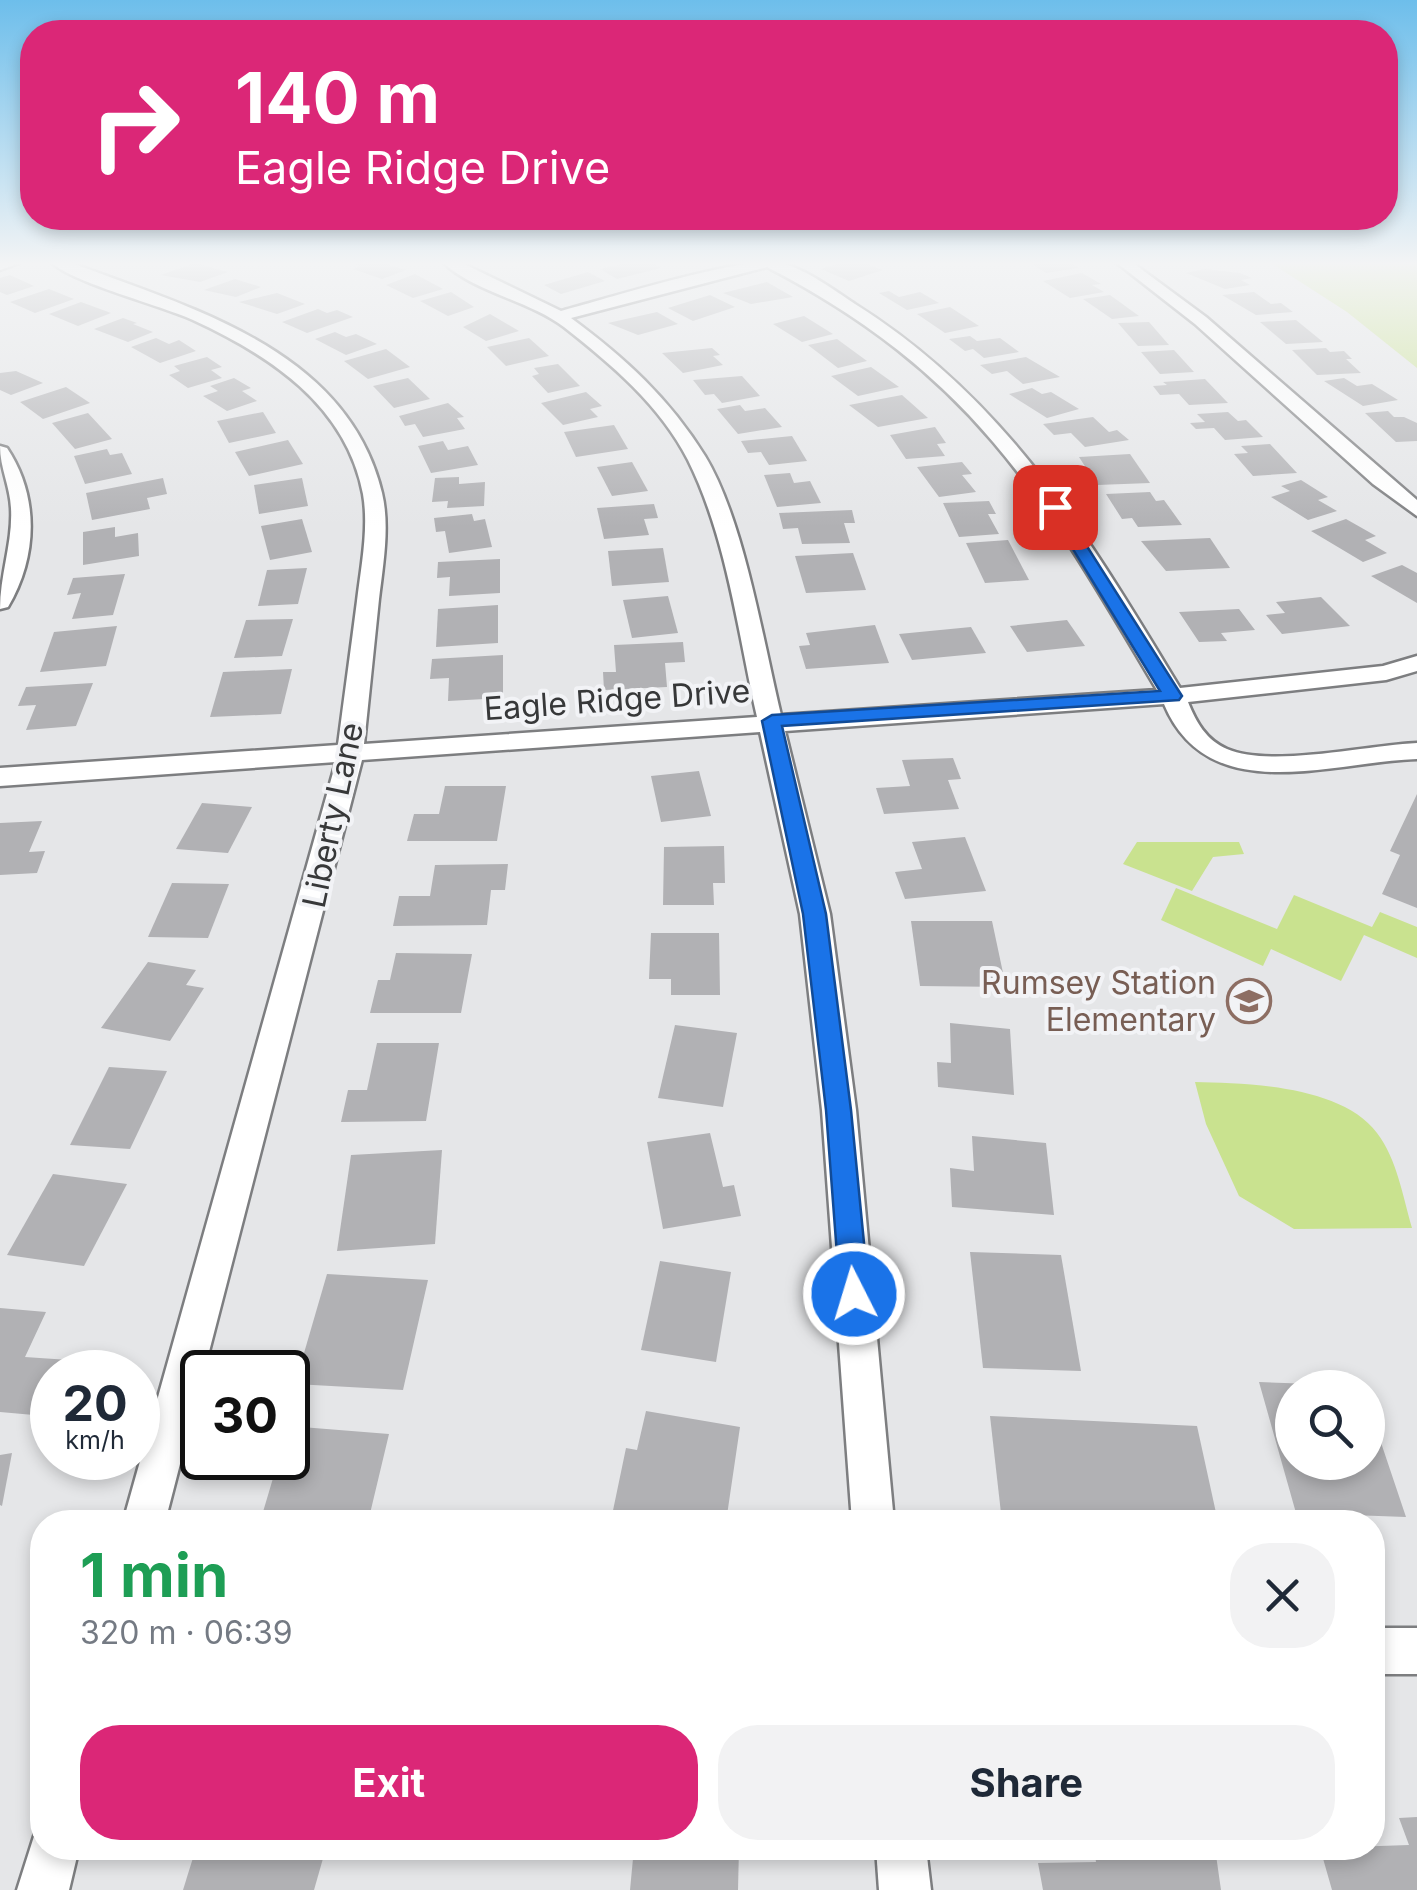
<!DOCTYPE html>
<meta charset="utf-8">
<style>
:root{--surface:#fff;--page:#f2f2f3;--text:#1f2937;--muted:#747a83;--accent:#db2777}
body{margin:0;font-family:Inter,sans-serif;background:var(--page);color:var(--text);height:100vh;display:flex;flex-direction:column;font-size:38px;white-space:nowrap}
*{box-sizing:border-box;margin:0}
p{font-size:32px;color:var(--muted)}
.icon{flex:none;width:55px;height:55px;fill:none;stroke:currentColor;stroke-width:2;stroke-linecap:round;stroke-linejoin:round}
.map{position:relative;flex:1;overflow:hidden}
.panel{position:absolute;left:30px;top:1510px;width:1355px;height:350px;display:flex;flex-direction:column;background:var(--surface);border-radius:40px;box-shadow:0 5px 15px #0003}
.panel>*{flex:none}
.guide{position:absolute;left:20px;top:20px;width:1378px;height:210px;border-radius:40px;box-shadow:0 5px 15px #0003;background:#db2777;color:#fff;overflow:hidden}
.buttons{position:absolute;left:1275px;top:1370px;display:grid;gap:20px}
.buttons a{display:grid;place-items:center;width:110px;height:110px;border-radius:50%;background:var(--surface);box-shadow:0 5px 15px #0003;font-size:50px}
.speed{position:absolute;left:30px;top:1350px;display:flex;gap:20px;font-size:50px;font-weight:700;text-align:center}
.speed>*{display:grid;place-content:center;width:130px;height:130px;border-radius:50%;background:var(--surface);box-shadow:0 5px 15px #0003;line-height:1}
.speed small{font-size:25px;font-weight:400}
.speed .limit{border:5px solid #111;border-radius:15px;background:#fff;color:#111}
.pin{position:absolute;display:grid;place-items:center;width:85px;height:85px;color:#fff;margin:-42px;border-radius:20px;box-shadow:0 5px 15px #0006}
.me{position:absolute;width:110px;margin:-55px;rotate:355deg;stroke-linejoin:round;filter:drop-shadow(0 0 8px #0008)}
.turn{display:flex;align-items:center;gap:35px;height:210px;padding:0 50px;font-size:45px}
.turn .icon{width:130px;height:130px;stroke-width:2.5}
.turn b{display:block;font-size:70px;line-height:85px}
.round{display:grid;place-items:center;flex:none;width:105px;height:105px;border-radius:40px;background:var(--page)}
.overview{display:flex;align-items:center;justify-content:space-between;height:170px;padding:0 50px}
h1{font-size:60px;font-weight:700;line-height:75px;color:#1e9e55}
.action{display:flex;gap:20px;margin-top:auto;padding:20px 50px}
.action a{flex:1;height:115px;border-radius:40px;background:var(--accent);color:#fff;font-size:40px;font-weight:700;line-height:115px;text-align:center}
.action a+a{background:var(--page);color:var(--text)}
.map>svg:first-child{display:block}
</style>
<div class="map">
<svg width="1417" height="1890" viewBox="0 0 1417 1890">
<rect width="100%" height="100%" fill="#e5e6e8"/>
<!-- green -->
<g fill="#c9e28f">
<polygon points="1271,263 1417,263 1417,368 1347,312"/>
<polygon points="1137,842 1239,842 1244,854 1213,857 1192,891 1123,864"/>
<polygon points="1176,888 1277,929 1294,895 1372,927 1380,912 1417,927 1417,958 1364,935 1341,981 1271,949 1263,966 1161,920"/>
<path d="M1195 1082C1248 1083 1342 1086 1377 1133 1397 1159 1403 1197 1412 1228L1294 1229 1239 1196 1206 1124Z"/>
</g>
<!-- building -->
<g fill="#b1b1b4">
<polygon points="195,263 228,272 200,282 161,275"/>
<polygon points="351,263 384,263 406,270 382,279 353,269 360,266"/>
<polygon points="627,263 651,263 661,268 617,279 600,269"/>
<polygon points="841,263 865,263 883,270 849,281 821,269"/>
<polygon points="1031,263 1070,263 1078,268 1046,273"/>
<polygon points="1205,269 1240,273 1252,278 1241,280 1250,285 1225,289 1186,273"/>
<polygon points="588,272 605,281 561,294 544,285"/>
<polygon points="1082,273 1101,284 1092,285 1104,292 1070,298 1043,281"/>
<polygon points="415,274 443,289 413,298 386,285"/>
<polygon points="10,275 34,286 7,295 0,292 0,278"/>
<polygon points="235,279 261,287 236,297 204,290"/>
<polygon points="767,282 793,297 751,304 723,293"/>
<polygon points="49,289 74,299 35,313 10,302"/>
<polygon points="889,291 899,297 920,292 939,303 907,310 879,293"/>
<polygon points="451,292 474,307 448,316 420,301"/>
<polygon points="1254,292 1271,304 1281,303 1293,312 1256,315 1222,295"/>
<polygon points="277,293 305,304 277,314 239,302"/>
<polygon points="710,295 735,307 693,321 668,308"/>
<polygon points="1110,295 1139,316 1112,319 1083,299"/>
<polygon points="81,302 111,313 78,326 49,314"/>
<polygon points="950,307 979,326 945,333 917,314"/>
<polygon points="318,309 327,313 337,310 353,317 307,333 282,322"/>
<polygon points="657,312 678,324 638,335 608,323"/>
<polygon points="490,314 519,331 486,341 463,327"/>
<polygon points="804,316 833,334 802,342 773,324"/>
<polygon points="123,318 137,323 133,324 153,332 128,342 94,329"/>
<polygon points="1296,320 1323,342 1286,344 1260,322"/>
<polygon points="1149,322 1169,345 1138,346 1118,323"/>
<polygon points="335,332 346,337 356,334 377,344 346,355 315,339"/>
<polygon points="970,336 977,341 1000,338 1019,352 984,358 973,349 965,351 949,339"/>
<polygon points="156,338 169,344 179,340 196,351 160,363 131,347"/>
<polygon points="529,338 549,356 506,366 487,347"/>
<polygon points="837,339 867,361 838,368 808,345"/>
<polygon points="712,348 720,355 713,356 723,365 683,373 662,353"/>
<polygon points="1326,348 1330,352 1344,351 1352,359 1346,359 1361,373 1317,375 1292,350"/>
<polygon points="386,349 410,367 368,379 344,361"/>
<polygon points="1174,350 1194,372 1160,374 1141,352"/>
<polygon points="207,357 222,367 211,370 222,378 188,388 169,375 180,371 174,366"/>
<polygon points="1026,357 1060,377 1023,384 1007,371 992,374 980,365"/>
<polygon points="558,364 580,386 548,393 532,376 539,374 534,368"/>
<polygon points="871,367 899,387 858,396 831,376"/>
<polygon points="16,371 43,383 11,395 0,390 0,373"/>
<polygon points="742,376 760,396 722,403 714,394 705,395 693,380"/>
<polygon points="234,378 251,388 242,391 257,401 227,411 203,396 218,391 210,386"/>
<polygon points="408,378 430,399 394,408 373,386"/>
<polygon points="1344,378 1357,386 1372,384 1398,400 1363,406 1324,381"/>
<polygon points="1205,379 1228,403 1189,405 1179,394 1160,395 1153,386 1167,385 1163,382"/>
<polygon points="66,387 90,403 43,419 20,402"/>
<polygon points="1032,388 1042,394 1051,392 1079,409 1047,418 1009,394"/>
<polygon points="586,392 602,406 590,409 598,417 563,425 541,403"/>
<polygon points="902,395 928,418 878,427 849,405"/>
<polygon points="448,403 464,417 457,418 465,429 423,437 415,424 405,426 399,416"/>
<polygon points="740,405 745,411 765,408 782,427 738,434 717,409"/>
<polygon points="1388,411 1394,417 1404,417 1417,423 1417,441 1396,442 1365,413"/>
<polygon points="263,412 276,433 229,443 217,421"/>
<polygon points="1228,412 1238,421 1246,420 1263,437 1225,440 1214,428 1196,429 1190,423 1205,422 1197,414"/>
<polygon points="88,413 112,439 75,449 52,423"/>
<polygon points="1093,417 1109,432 1117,430 1129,440 1085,447 1071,433 1054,435 1043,424"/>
<polygon points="614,425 628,449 576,457 564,432"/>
<polygon points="935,427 946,443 937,444 945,456 906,459 890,435"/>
<polygon points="792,436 807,461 769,465 761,452 748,453 741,441"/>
<polygon points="288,440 303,464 249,476 235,452"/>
<polygon points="443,441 448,450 468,446 478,465 431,473 418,446"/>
<polygon points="1270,444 1297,473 1253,476 1234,454 1248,453 1241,446"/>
<polygon points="107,449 110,455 122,453 132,474 85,484 74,456"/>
<polygon points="1130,454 1150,483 1097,485 1079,457"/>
<polygon points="632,462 648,491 612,496 597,467"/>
<polygon points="962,462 972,474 962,475 976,492 939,497 917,467"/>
<polygon points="790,473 794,483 810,481 821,503 777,507 764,475"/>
<polygon points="459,477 459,484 485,482 484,506 447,508 448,501 432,502 435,478"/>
<polygon points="163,478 167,494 147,498 150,509 92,520 86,493"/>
<polygon points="302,478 308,506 259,514 254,485"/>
<polygon points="1301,480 1328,497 1318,500 1337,511 1308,520 1271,497 1290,491 1281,486"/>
<polygon points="1150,492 1156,501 1164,500 1182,525 1138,527 1132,518 1122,519 1106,494"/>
<polygon points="989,501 996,514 988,514 999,534 959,537 943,503"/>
<polygon points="654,504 658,518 644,519 649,535 604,539 597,508"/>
<polygon points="852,510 855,523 844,523 850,543 802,544 798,528 783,529 779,513"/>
<polygon points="472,514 474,521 485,519 492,547 449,553 445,531 436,532 434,518"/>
<polygon points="302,519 312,552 270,560 261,526"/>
<polygon points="1346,519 1376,536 1365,540 1387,553 1363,562 1311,531"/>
<polygon points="115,527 115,537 138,533 139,556 83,565 83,532"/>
<polygon points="1210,538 1230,568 1166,571 1141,541"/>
<polygon points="1008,540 1029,580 985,583 966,543"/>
<polygon points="663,548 669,582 612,586 608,551"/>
<polygon points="853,553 866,590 806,593 795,556"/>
<polygon points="500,559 500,593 449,596 450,577 437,578 438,562"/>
<polygon points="1402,565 1417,573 1417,603 1371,576"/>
<polygon points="307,568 298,604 258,606 267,570"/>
<polygon points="125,574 113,615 72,619 81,593 67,595 73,578"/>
<polygon points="668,596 678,633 632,638 623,600"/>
<polygon points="1321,597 1350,626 1282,634 1266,615 1285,613 1276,602"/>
<polygon points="498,605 498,643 436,647 438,609"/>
<polygon points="1239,609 1255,630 1221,633 1227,641 1199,642 1179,612"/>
<polygon points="293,619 282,656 234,658 246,620"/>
<polygon points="1067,620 1085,646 1027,652 1010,626"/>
<polygon points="875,625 889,663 806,669 799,646 810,645 806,633"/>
<polygon points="117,626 106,666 40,672 54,632"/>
<polygon points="971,627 986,653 912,660 899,634"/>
<polygon points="683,642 685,662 665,663 667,687 604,690 603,672 616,672 614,645"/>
<polygon points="503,655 503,698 448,701 449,678 430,679 432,659"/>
<polygon points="292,669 281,714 210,717 223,672"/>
<polygon points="93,683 76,726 26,730 36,705 18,706 26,687"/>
<polygon points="953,758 961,779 948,780 959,809 884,814 876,788 910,786 902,760"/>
<polygon points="699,771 711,816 661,822 651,776"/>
<polygon points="445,786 506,786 497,841 407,841 414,814 439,814"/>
<polygon points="1417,794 1417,908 1382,894 1400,855 1390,851"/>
<polygon points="202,803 252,807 228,853 176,849"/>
<polygon points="42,821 29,852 45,851 37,873 0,875 0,823"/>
<polygon points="965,837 986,891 905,899 895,872 922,869 912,842"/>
<polygon points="724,846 725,883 713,883 714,905 663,905 664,847"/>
<polygon points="508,864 505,890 491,890 487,925 393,926 399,896 430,896 435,865"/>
<polygon points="172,883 229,884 208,938 148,937"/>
<polygon points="911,921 992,921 1006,987 920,986"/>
<polygon points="651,933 719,933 720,995 671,995 671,979 649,979"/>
<polygon points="396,953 472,954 461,1013 370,1013 378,980 390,980"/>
<polygon points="148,962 196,970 186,985 204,988 170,1041 101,1028"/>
<polygon points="950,1023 1010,1029 1014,1095 938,1087 937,1062 951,1063"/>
<polygon points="675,1025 737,1033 723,1107 658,1098"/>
<polygon points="377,1043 439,1043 426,1121 341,1122 348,1090 367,1090"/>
<polygon points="109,1067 167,1071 130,1149 70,1145"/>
<polygon points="710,1133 723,1187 734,1185 741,1216 663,1229 647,1142"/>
<polygon points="972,1136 1046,1143 1054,1215 952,1207 950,1168 974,1171"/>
<polygon points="442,1150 435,1244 337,1251 351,1155"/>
<polygon points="53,1174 127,1184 84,1266 7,1255"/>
<polygon points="970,1252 1061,1255 1081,1371 983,1368"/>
<polygon points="660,1261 731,1272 716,1362 641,1350"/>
<polygon points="327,1274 428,1280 403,1390 295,1384"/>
<polygon points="0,1308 46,1312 25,1357 69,1360 63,1372 52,1372 52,1398 45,1416 0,1412"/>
<polygon points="1259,1382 1313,1384 1313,1388 1292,1388 1292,1462 1368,1462 1368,1404 1406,1517 1296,1513"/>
<polygon points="646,1411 740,1427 726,1522 611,1520 626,1448 637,1450"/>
<polygon points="990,1416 1197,1426 1218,1522 1002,1522"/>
<polygon points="289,1426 389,1434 368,1522 260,1522 279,1458 288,1458"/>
<polygon points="12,1453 2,1506 0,1505 0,1455"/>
<polygon points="1417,1817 1417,1890 1332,1890 1320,1848 1409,1845 1399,1818"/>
<polygon points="196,1848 326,1848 314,1890 183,1890"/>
<polygon points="634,1848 739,1848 738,1890 630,1890"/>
<polygon points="1094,1848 1215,1848 1221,1890 1043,1890 1038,1863 1096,1862"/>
</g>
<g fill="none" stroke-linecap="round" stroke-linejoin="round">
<defs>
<g id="street">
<polygon points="0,263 19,263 0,270"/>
<path d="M52 263H72C191 308 348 350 382 493 390 526 383 566 379 599 374 648 369 696 364 744L757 717C738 633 727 538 688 460 660 405 611 364 564 327 530 301 472 291 444 263H462L561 311C603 300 748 254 782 263 807 270 834 290 855 304 1009 401 1088 537 1180 688L1383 666 1417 656V671L1386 680 1188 702C1196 722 1206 740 1227 749 1270 768 1368 745 1417 743V759C1329 762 1208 809 1164 704L785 731 830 914 856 1110 894 1522H852L822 1110 800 914 760 732 362 760 165 1522H123L336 762 0 786V768L338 745C344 697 351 649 357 601 361 567 369 528 363 494 346 405 269 355 193 320 160 305 74 283 52 263ZM767 267C974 374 1043 497 1157 690L781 715C763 641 744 520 705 456 669 398 625 358 571 318Z"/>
<polygon points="1117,263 1133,263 1206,317 1417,500 1417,516 1373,484 1195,324"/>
<path d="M0 446 7 448C39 496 38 556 8 607L0 609C0 574 13 542 11 508 10 486 0 468 0 446Z"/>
<rect x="1372" y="1628" width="45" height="46"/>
<polygon points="42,1828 42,1848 79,1848 69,1890 17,1890 36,1830"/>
<polygon points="876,1848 926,1848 931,1890 879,1890"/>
</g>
</defs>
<!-- street casing -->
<use href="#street" stroke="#7d7e80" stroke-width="5"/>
<!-- street -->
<use href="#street" fill="#fff" fill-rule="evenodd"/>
</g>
<!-- sky -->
<linearGradient id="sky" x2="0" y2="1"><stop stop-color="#6dbeeb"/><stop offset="0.5" stop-color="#f3f4f5"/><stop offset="1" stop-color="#f3f4f5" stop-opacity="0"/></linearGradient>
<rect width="1417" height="527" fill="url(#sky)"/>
<!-- route -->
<polygon fill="#1a73e8" stroke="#114b97" stroke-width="2.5" points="1055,502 1062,507 1182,696 1179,700 782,726 826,914 851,1110 869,1294 864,1304 854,1308 844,1304 840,1294 826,1110 803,914 762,721 772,715 1160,691 1047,507"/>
<!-- icons -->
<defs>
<symbol id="school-ring" viewBox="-11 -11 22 22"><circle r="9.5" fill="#f2f3f6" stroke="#8d6e63" stroke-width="1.5"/><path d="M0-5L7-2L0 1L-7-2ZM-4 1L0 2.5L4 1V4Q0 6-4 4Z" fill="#8d6e63"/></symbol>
</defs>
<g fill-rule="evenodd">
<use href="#school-ring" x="1224" y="976" width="50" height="50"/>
</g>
<g text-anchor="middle" stroke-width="8" stroke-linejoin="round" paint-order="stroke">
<!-- street labels -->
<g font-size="32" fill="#373839" stroke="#f2f3f6">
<text transform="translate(617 700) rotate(-4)" y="11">Eagle Ridge Drive</text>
<text transform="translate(333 815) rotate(-78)" y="11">Liberty Lane</text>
</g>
<!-- education labels -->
<g font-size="32" fill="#785e54" stroke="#f2f3f6" text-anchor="end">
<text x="1216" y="994">Rumsey Station<tspan x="1216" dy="37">Elementary</tspan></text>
</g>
</g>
</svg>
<div class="buttons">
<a><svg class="icon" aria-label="search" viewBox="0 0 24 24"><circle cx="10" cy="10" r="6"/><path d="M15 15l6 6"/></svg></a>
</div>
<div class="speed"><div>20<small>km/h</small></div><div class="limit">30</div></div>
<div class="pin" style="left:1055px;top:507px;background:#d93025"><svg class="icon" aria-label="arrive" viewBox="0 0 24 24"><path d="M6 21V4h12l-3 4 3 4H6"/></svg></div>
<svg class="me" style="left:854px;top:1294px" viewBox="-20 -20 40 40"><circle r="17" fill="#1a73e8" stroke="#fff" stroke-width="3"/><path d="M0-11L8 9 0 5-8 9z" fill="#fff"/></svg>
<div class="guide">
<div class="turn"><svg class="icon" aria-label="right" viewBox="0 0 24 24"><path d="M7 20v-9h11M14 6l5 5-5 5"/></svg><div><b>140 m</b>Eagle Ridge Drive</div></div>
</div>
<section class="panel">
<div class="overview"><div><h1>1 min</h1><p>320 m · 06:39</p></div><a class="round"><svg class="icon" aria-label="close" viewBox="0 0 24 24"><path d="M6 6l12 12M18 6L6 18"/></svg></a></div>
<div class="action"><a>Exit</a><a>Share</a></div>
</section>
</div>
